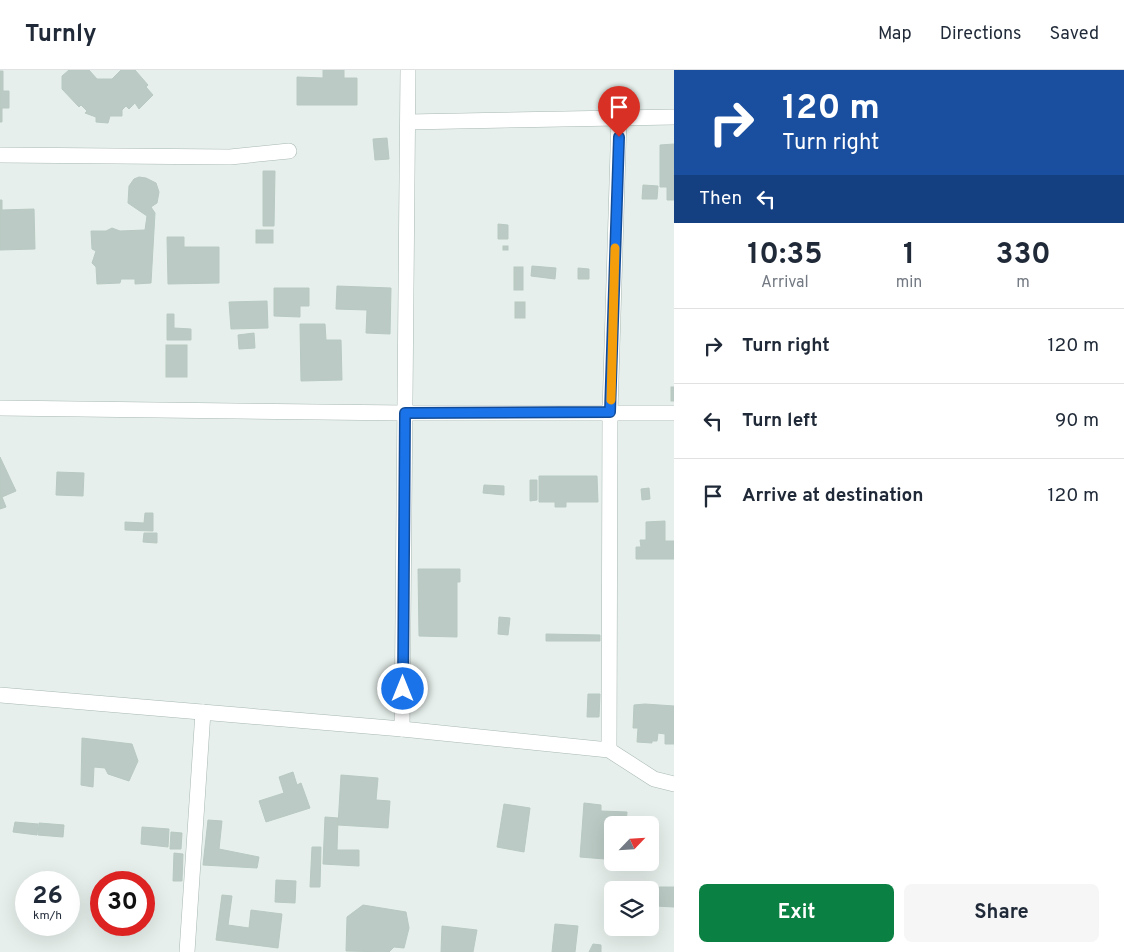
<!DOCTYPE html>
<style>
:root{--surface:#fff;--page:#f6f6f7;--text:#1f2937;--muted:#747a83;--line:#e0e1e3;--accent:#0b8043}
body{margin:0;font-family:Overpass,sans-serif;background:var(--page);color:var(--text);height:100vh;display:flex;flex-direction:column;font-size:19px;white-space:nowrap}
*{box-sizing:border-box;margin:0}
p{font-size:16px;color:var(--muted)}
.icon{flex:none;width:28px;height:28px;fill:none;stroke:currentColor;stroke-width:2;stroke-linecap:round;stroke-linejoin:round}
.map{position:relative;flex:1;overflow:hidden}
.details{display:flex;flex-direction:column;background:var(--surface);width:450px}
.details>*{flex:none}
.guide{background:#1a4fa0;color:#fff;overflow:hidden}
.needle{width:32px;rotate:65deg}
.tools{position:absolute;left:604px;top:746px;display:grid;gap:10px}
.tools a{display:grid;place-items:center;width:55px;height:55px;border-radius:8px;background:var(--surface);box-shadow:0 5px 20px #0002;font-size:25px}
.speed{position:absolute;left:15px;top:801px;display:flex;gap:10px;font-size:25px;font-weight:700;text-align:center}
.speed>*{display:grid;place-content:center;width:65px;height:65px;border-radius:50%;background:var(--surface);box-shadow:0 5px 20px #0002;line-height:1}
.speed small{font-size:12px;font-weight:400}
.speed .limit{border:8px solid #d22;background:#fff;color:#111}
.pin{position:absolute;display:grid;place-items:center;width:42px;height:42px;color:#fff;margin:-51px -21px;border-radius:50% 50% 50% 0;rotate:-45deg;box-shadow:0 0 5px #0007}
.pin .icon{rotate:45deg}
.me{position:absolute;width:55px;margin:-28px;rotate:0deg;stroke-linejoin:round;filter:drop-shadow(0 0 4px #0008)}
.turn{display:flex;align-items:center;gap:18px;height:105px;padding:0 25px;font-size:22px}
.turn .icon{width:65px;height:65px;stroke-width:2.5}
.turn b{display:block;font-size:35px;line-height:42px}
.then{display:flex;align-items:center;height:48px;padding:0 25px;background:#0003;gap:10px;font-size:19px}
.eta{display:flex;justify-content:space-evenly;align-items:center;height:85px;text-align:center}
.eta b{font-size:30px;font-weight:700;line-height:35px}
.action{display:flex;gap:10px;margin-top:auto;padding:10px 25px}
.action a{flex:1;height:58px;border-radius:8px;background:var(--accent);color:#fff;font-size:20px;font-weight:700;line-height:58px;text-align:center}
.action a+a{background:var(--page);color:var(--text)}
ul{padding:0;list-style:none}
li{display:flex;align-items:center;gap:15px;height:75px;padding:0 25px;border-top:1px solid var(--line)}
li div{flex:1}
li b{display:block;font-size:19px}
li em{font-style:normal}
header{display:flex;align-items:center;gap:30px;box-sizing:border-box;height:70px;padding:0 25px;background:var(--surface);border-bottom:1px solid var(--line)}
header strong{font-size:24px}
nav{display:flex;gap:28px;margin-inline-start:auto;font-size:18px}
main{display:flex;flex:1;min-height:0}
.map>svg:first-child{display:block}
</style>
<header>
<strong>Turnly</strong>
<nav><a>Map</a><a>Directions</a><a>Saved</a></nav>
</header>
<main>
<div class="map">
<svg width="674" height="882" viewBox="0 0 674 882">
<rect width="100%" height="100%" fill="#e6efeb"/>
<!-- building -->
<g fill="#bbcac4" stroke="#b8c9c2">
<polygon points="69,0 89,0 97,9 112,9 121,0 135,0 148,15 146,17 153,25 139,39 135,33 129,39 126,36 122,40 122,46 110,46 108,53 96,52 96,47 85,43 87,41 81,35 79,37 62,19 62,6"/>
<polygon points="323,0 344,0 344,8 357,8 357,35 297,35 297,7 323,8"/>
<polygon points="0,1 3,1 3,21 9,21 9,38 2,38 2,52 0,52"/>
<polygon points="387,68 389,89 375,90 373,69"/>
<polygon points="674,74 674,130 667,130 667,117 660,117 660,75"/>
<polygon points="263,101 275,101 274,156 263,156"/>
<polygon points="139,107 146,108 156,113 159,122 157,133 151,137 155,143 151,213 135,214 135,209 121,209 120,213 97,214 96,197 92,193 96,181 92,179 91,161 106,161 112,158 120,161 145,160 147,146 128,133 129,116 134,109"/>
<polygon points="643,115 658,116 657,129 642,129"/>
<polygon points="0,130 2,130 2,140 34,139 35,179 0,180"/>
<polygon points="498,154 508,155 508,169 498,169"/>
<rect x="256" y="160" width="17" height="13"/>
<polygon points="167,167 184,167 184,177 219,177 219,213 168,214"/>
<rect x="503" y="176" width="5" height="4"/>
<polygon points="532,196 556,198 555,209 531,206"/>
<rect x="514" y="197" width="9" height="23"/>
<polygon points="578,198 589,199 589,209 578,209"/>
<polygon points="337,216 391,218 390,264 366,263 367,240 336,239"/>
<polygon points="274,218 309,218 309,236 300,236 300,247 274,246"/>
<polygon points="267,231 268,258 231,259 229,232"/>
<rect x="515" y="232" width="10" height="16"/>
<polygon points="167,244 174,244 174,258 191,259 191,270 167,270"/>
<polygon points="300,254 325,254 326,270 341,270 342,310 301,311"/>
<polygon points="254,263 255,278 239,279 238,265"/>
<rect x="166" y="275" width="21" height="32"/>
<rect x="671" y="317" width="3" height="14"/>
<polygon points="0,387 16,421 2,427 6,437 0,439"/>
<polygon points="57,402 84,403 83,426 56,425"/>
<polygon points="539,406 597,406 598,432 566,432 566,437 555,437 555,432 539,432"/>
<polygon points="530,410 537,410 537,430 530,431"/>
<polygon points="484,415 504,416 504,425 483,423"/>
<polygon points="649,418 650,429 642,430 641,419"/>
<polygon points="145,443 153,443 153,461 125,460 125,452 144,453"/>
<polygon points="665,451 665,471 674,471 674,489 636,489 636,477 641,477 640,470 646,470 646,452"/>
<polygon points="144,463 157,463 157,473 143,472"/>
<polygon points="418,499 460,499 460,512 457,512 457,567 419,566"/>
<polygon points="499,547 510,548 508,565 498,564"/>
<polygon points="546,564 600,565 600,571 546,571"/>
<polygon points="588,624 600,624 599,647 587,647"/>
<polygon points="645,634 674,636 674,674 665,674 665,664 658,663 657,671 652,671 652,673 637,672 638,658 633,658 634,635"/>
<polygon points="82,668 132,674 138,691 129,711 108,704 105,698 94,697 93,717 81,715"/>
<polygon points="293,702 297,715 301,713 310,738 266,752 259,731 284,723 279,707"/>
<polygon points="341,705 378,708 376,730 390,731 388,758 338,755"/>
<polygon points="584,733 601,735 601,741 627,742 626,755 612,755 612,776 611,785 605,784 605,789 580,787"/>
<polygon points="504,734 530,738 524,782 497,777"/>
<polygon points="325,747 338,748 337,780 359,780 359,796 323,794"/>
<polygon points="208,750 222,751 219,779 259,787 257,798 203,795"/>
<polygon points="15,752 38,754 37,765 13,762"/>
<polygon points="39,753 64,755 63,767 38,765"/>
<polygon points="142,757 169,759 168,777 141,774"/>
<polygon points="171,762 182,763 181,779 170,779"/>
<polygon points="312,777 321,777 320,817 310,817"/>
<polygon points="174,783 183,784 182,811 173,811"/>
<polygon points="276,810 296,811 295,833 275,832"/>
<polygon points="656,817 674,817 674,837 655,836"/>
<polygon points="222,825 232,826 228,855 249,858 251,840 282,844 278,878 216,870"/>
<polygon points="363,835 406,842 409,858 404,878 394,877 389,882 346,881 347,847"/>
<polygon points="555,854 578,856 575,882 552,882"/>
<polygon points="442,856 477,860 473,882 441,882"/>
<polygon points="593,874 601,875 601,882 589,882"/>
</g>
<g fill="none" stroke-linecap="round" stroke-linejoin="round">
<defs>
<g id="minor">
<polyline points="408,52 674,47"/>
<polyline points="0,85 230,87 289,81"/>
<polyline points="0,338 405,343 674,343"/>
<polyline points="0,625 402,659 609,680 654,709 674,714"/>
<polyline points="402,659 408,0"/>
<polyline points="609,680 610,342 619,48"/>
<polyline points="187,882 203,642"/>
</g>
</defs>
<!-- minor casing -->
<use href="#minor" stroke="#a8b8b2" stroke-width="16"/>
<!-- minor -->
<use href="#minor" stroke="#fff" stroke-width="15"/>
</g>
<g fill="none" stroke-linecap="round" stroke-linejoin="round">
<defs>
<polyline id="route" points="403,619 405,343 610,342 619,67"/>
</defs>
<!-- route casing -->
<use href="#route" stroke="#114b97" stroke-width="12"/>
<!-- route -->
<use href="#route" stroke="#1a73e8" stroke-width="9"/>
<!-- slow -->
<polyline stroke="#f59e0b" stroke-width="9" points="611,330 615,178"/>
</g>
</svg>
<div class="tools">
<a><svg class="needle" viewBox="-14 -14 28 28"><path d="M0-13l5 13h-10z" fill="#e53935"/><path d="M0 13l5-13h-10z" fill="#747a83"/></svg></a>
<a><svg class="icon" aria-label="layers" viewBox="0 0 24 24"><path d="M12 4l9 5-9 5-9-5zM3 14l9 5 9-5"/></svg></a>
</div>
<div class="speed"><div>26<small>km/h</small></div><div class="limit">30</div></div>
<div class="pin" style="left:619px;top:67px;background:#d93025"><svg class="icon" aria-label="arrive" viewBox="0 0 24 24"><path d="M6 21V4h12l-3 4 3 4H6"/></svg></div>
<svg class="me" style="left:403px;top:619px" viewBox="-20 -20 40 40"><circle r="17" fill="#1a73e8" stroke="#fff" stroke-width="3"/><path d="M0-11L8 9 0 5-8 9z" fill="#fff"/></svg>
</div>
<section class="details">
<div class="guide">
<div class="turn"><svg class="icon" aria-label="right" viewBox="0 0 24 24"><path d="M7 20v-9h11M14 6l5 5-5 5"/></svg><div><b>120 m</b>Turn right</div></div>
<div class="then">Then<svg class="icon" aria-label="left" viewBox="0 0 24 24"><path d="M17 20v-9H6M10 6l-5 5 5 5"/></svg></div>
</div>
<div class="eta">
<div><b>10:35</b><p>Arrival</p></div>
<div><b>1</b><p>min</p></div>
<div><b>330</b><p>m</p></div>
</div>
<ul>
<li><svg class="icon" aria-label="right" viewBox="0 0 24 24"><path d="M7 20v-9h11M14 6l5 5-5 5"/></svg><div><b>Turn right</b></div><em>120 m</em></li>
<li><svg class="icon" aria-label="left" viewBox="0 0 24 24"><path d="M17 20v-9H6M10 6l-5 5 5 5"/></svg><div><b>Turn left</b></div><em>90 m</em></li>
<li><svg class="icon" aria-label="arrive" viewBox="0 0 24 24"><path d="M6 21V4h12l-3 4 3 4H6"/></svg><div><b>Arrive at destination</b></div><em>120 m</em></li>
</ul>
<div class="action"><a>Exit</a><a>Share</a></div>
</section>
</main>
